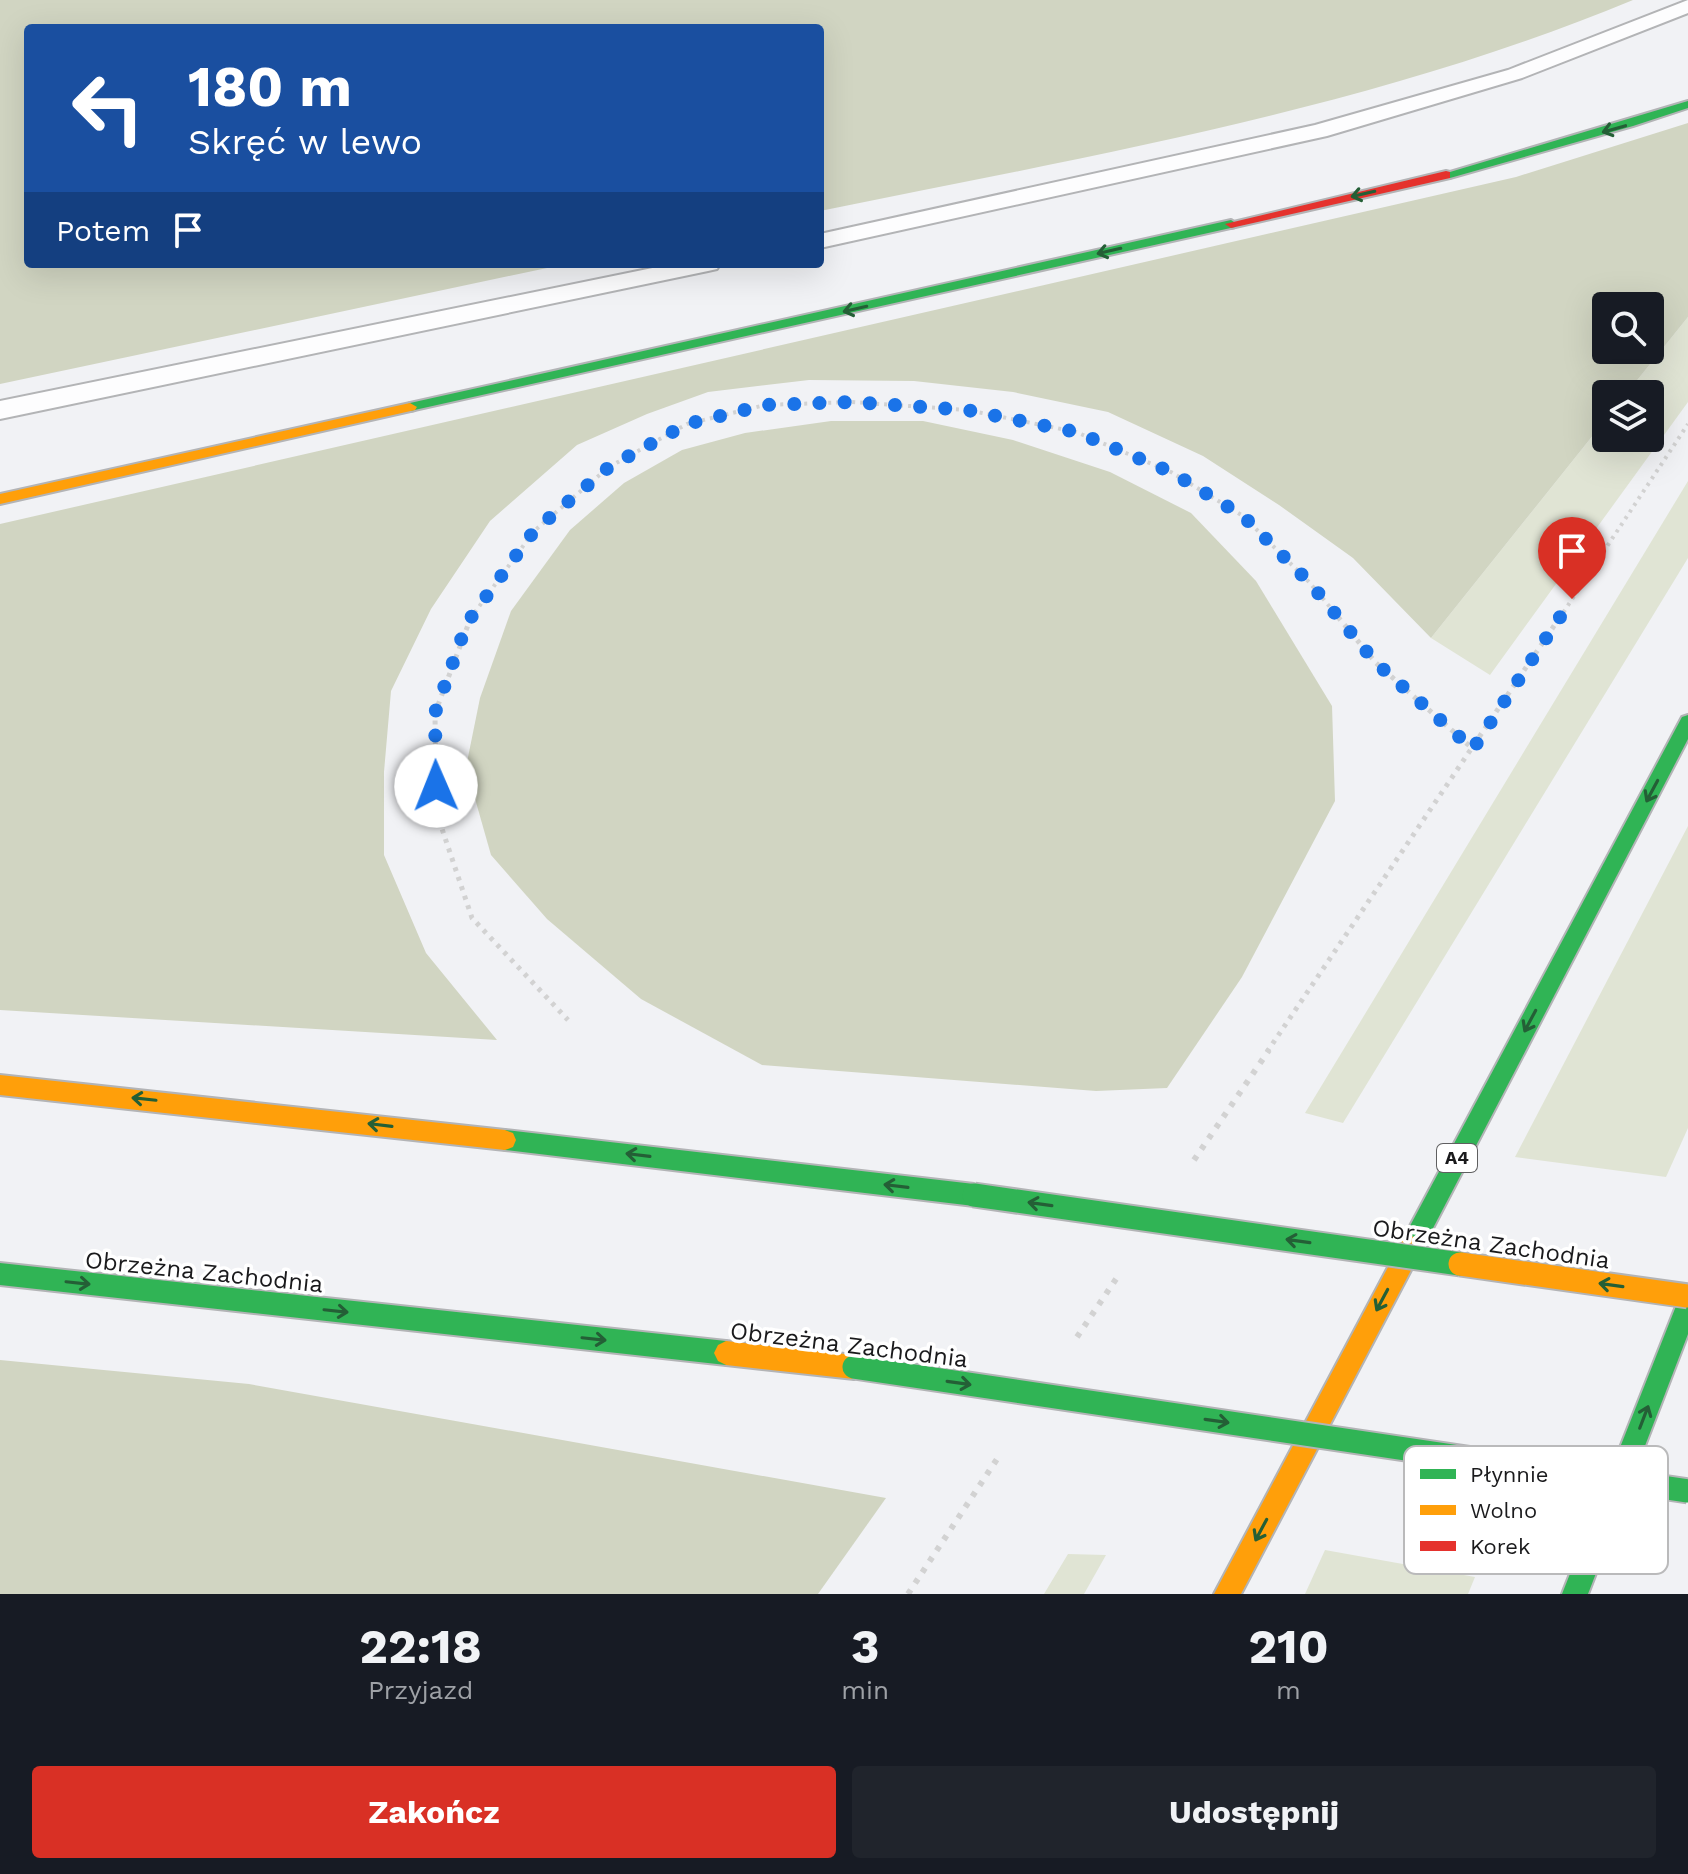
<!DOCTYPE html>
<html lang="pl">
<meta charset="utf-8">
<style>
:root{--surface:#171b24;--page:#20242c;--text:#f1f3f6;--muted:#9ea1a6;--accent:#d93025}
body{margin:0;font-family:"Work Sans",sans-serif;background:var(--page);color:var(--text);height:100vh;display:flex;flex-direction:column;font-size:30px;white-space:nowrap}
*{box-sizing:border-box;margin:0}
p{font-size:26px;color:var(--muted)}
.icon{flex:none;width:44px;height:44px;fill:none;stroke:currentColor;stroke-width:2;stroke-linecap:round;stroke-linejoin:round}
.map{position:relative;height:1594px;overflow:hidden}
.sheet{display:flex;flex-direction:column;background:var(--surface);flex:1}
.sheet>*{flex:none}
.top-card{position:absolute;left:24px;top:24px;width:800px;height:244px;border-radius:8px;box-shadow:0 8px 32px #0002;background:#1a4fa0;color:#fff;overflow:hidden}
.tools{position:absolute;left:1592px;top:292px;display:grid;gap:16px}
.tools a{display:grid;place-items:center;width:72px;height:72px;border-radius:8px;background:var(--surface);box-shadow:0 8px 32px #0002;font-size:40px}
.pin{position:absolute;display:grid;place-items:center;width:68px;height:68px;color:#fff;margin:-82px -34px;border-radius:50% 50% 50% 0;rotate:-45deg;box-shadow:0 0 8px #0007}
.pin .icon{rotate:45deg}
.me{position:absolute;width:88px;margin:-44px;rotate:359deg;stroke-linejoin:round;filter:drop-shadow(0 0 6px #0008)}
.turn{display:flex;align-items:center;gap:28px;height:168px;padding:0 32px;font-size:36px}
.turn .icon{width:104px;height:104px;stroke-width:2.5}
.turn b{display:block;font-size:56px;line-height:68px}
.then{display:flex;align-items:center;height:76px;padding:0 32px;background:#0003;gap:16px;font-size:30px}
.eta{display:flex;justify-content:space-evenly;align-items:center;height:136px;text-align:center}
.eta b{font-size:48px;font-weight:700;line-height:56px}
.primary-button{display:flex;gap:16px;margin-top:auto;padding:16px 32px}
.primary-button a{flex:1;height:92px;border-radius:8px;background:var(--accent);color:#fff;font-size:32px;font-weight:700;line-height:92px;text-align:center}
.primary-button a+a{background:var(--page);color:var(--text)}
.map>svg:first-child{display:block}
</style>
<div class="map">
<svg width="1688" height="1594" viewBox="0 0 1688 1594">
<rect width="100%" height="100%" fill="#f1f2f5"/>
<!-- green -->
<g fill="#e0e4d4">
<polygon points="1688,317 1688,402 1490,675 1431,638 1606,419 1606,438 1650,438 1650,394 1626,394"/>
<polygon points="1688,481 1688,558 1343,1123 1305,1113"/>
<polygon points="1688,826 1688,1128 1666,1177 1515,1157"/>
<polygon points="1325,1550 1475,1577 1468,1594 1305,1594"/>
<polygon points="1068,1554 1106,1555 1084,1594 1044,1594"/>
</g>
<!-- forest -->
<g fill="#d1d5c2" fill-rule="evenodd">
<path d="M0 0H1633C1373 108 1094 155 820 211V28H28V264H566L0 384Z"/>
<path d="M1688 123V317L1626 394H1606V419L1431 638 1353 558 1279 505 1203 456 1108 412 1013 392 914 381 809 380 708 392 647 414 577 445 490 521 431 609 391 691 384 772V855L426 953 497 1040 0 1010V524L1516 177ZM1650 306V350H1606V306Z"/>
<polygon points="831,421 923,421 1013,440 1110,472 1191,513 1256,581 1332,706 1335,801 1242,977 1167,1088 1096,1091 762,1065 641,999 547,919 491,855 466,767 480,698 511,611 570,530 624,483 682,450 745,433"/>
<polygon points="0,1360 249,1384 886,1498 818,1594 0,1594"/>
</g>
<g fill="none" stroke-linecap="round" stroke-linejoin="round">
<defs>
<g id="lane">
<polygon points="1688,0 1688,13 1522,78 1327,136 820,248 820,234 1315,125 1508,70"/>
<polygon points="672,264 720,264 717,269 708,271 0,419 0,401"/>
</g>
<g id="fast">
<polygon points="1688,101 1688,108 1633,126 1450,178 1440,175"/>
<polygon points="1231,220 1237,224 1235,227 410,411 403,407 410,403"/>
<polygon points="1688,715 1688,739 1419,1255 1411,1258 1403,1255 1400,1247 1403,1239 1682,717"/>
<polygon points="505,1130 974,1184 982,1188 985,1195 982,1202 974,1206 505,1150 497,1147 494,1140 497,1133"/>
<polygon points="0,1263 726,1341 734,1345 738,1353 734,1361 726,1365 0,1285"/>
<polygon points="1688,1293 1688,1334 1588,1594 1562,1594 1680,1296"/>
</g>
<g id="slow">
<polygon points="410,403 417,407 415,410 0,504 0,494"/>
<polygon points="0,1075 505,1130 513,1133 516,1140 513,1147 505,1150 0,1095"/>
<polygon points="1411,1236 1419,1239 1422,1247 1419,1255 1241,1594 1214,1594 1403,1239"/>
<polygon points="726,1341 854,1355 862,1359 866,1367 862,1375 854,1379 726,1365 718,1361 714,1353 718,1345"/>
</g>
<polygon id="jam" points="1446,171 1450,172 1450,178 1231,228 1225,224"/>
</defs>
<!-- lane casing -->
<use href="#lane" stroke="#b3b4b6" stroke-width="4"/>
<!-- fast casing -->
<use href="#fast" stroke="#b3b4b6" stroke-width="4"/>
<!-- slow casing -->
<use href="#slow" stroke="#b3b4b6" stroke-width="4"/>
<!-- jam casing -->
<use href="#jam" stroke="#b3b4b6" stroke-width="4"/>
<!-- path-far2 -->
<g stroke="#d2d2d2" stroke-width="4" stroke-dasharray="3 5" stroke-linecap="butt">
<polyline points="470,619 534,531 609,467 687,424 765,405 852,402 967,410 1076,432 1171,472 1243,516 1309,582 1340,619"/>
<polyline points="1559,619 1688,424"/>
</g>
<!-- path-far1 -->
<g stroke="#d2d2d2" stroke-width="5" stroke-dasharray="4 6" stroke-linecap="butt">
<polyline points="471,617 435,713 436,811 472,918 568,1020"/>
<polyline points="1338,617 1376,663 1473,749"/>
<polyline points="1267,1052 1560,617"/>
</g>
<!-- path -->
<g stroke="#d2d2d2" stroke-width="6" stroke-dasharray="5 8" stroke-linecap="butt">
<polyline points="1194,1160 1269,1050"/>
<polyline points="1077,1337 1116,1279"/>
<polyline points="908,1594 1001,1453"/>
</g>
<!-- lane -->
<use href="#lane" fill="#fdfdfe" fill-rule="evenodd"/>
<!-- fast -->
<use href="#fast" fill="#30b455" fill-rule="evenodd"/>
<!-- slow -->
<use href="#slow" fill="#ff9f0a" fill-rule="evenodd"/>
<!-- jam -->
<use href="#jam" fill="#e5322d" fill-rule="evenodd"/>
<defs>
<g id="fast-bridge">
<polyline points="974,1195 1460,1264"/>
<polyline points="854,1367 1688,1491"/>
</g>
<polyline id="slow-bridge" points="1460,1264 1688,1296"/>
</defs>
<!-- fast-bridge casing -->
<use href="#fast-bridge" stroke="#b3b4b6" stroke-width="27" stroke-linecap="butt"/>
<!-- slow-bridge casing -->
<use href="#slow-bridge" stroke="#b3b4b6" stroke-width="27" stroke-linecap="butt"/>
<!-- fast-bridge -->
<use href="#fast-bridge" stroke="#30b455" stroke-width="23"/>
<!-- slow-bridge -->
<use href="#slow-bridge" stroke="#ff9f0a" stroke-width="23"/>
</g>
<!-- one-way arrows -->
<defs><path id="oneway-shaft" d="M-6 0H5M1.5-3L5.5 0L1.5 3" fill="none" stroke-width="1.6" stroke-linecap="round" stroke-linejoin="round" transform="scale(2)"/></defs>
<g stroke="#245f36">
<use href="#oneway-shaft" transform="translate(1614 129) rotate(164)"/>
<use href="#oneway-shaft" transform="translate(1363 194) rotate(167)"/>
<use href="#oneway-shaft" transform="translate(1109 251) rotate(167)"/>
<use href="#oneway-shaft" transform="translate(855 309) rotate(167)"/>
<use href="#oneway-shaft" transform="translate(1652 791) rotate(118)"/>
<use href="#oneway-shaft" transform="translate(1530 1021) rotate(118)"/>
<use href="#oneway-shaft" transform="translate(144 1099) rotate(-174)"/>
<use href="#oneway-shaft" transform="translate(380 1125) rotate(-173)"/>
<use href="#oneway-shaft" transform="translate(638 1155) rotate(-173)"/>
<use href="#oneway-shaft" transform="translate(896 1186) rotate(-173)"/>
<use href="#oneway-shaft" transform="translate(1040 1204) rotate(-172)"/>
<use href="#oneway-shaft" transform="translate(1298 1241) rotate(-172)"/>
<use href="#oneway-shaft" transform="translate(78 1283) rotate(6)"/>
<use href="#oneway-shaft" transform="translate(1611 1285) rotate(-172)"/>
<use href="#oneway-shaft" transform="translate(1382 1300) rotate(118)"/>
<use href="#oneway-shaft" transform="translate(336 1311) rotate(6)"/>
<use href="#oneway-shaft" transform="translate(594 1339) rotate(6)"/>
<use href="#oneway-shaft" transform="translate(959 1383) rotate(8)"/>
<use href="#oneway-shaft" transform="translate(1644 1417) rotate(-69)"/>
<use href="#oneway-shaft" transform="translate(1217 1421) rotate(8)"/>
<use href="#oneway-shaft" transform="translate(1261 1530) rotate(118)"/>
</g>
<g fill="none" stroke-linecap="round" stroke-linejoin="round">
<!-- route -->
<polyline stroke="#1a73e8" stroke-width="14" stroke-dasharray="0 25.2" points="436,786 435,713 467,623 534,531 609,467 687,424 765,405 852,402 967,410 1076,432 1171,472 1243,516 1309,582 1376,663 1473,749 1572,599"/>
</g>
<g text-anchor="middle" stroke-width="7" stroke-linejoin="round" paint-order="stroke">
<!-- shield labels -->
<rect fill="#fff" stroke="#5f5f60" stroke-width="2" x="1437" y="1144" width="40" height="28" rx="6"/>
<g font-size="18" font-weight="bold" fill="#1a1a1c">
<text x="1457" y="1164">A4</text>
</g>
<!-- near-street labels -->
<g font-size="24" fill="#1a1a1c" stroke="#fff">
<text transform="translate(1491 1244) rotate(8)" y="8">Obrzeżna Zachodnia</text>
<text transform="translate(204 1272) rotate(6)" y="8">Obrzeżna Zachodnia</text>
<text transform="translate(849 1345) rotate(7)" y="8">Obrzeżna Zachodnia</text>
</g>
</g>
<!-- legend -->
<rect x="1404" y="1446" width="264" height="128" rx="12" fill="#fff" stroke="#bababb" stroke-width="2"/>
<rect x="1420" y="1469" width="36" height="10" fill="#30b455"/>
<rect x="1420" y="1505" width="36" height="10" fill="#ff9f0a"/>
<rect x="1420" y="1541" width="36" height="10" fill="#e5322d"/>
<g font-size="22" fill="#1a1a1c">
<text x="1470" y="1482">Płynnie</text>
<text x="1470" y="1518">Wolno</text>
<text x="1470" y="1554">Korek</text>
</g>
</svg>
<div class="tools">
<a><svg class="icon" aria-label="search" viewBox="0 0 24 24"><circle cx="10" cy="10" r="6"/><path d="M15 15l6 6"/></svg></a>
<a><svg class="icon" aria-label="layers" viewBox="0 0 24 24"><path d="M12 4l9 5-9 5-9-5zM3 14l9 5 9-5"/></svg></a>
</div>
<div class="pin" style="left:1572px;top:599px;background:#d93025"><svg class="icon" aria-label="arrive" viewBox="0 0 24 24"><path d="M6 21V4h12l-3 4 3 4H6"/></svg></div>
<svg class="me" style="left:436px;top:786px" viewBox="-20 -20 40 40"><circle r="19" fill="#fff"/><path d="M0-13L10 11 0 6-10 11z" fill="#1a73e8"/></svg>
<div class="top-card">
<div class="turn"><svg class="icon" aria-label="left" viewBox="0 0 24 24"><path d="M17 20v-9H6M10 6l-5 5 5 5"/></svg><div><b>180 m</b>Skręć w lewo</div></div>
<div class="then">Potem<svg class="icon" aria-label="arrive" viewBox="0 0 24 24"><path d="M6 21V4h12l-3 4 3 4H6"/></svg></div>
</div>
</div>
<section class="sheet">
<div class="eta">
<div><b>22:18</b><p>Przyjazd</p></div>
<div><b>3</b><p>min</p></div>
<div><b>210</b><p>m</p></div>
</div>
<div class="primary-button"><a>Zakończ</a><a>Udostępnij</a></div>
</section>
